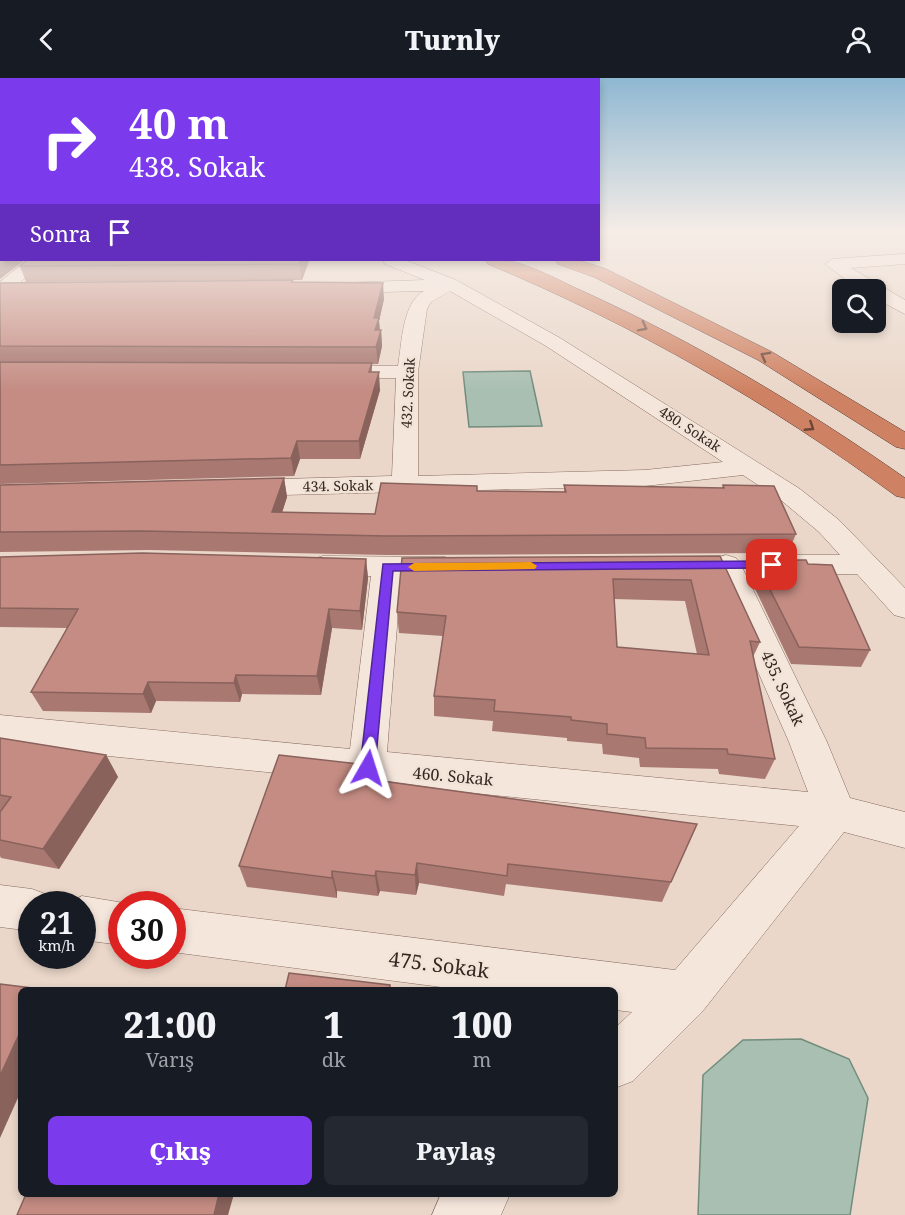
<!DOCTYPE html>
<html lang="tr">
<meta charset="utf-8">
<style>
:root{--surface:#171b24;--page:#242831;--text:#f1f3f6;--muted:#9ea1a6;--accent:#7c3aed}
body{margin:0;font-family:"Noto Serif",serif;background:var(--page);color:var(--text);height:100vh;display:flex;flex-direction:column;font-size:22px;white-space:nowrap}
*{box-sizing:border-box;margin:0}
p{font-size:20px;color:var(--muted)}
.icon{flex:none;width:33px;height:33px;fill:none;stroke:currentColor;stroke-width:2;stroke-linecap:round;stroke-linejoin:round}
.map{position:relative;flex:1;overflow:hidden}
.panel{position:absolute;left:18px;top:909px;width:600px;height:210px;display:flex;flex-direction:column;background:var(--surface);border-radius:9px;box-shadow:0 3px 9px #0003}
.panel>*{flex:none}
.hud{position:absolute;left:0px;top:0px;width:600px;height:183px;box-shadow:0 3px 9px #0003;background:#7c3aed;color:#fff;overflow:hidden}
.buttons{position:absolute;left:832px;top:201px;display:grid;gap:12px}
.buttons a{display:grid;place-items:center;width:54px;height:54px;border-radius:9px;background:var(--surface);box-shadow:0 3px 9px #0003;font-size:30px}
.speed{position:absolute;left:18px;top:813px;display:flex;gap:12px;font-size:30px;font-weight:700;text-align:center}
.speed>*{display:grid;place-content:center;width:78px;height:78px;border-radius:50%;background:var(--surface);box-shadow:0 3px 9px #0003;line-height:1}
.speed small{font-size:15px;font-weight:400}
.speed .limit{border:9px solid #d22;background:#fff;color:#111}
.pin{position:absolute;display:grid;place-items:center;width:51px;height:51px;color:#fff;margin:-26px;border-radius:12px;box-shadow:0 3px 9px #0006}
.me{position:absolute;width:66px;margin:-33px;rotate:6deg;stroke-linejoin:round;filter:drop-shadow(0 0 4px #0008)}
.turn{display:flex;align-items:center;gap:21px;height:126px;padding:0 30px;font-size:27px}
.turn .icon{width:78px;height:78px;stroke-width:2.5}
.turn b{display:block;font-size:42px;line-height:51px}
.then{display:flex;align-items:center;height:57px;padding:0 30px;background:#0003;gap:12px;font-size:22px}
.eta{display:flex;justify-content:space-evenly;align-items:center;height:102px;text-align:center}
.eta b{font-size:36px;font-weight:800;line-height:42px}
.action{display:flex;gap:12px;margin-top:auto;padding:12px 30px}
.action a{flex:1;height:69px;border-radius:9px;background:var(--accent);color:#fff;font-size:24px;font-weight:800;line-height:69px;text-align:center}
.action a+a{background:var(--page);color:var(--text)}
header{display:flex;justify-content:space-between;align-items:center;height:78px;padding:0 30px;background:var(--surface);font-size:27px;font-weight:800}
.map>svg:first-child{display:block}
</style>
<header><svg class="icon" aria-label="back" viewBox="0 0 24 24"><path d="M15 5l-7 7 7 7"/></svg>Turnly<svg class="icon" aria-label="person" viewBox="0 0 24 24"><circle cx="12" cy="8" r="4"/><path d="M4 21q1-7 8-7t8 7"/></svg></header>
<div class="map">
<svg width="905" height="1137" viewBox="0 0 905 1137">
<rect width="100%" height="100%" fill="#ead7c9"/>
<!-- water -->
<g fill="#a9bfb2" stroke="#708c7d" stroke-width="1.5">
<polygon points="530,293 542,348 469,349 463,294"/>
<polygon points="801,961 849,981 868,1020 850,1137 698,1137 703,997 743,962"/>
</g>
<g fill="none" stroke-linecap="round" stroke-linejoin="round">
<defs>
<g id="minor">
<polygon points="905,176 905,186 851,190 905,222 905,236 876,221 876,212 860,212 825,186 833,181"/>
<polygon points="27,182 45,182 6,217 0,218 0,204"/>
<path d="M383 182H405L456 202 560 260 800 411 839 442 905 510V540L894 537 857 496 782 497 772 494 767 487 772 480 782 477H840L819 454 782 423 743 397 645 408 242 418 233 416 229 410 233 404 242 402 392 398 396 300H327L319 299 316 294 319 289 327 288H398C402 265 402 225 424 213L338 215 329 210 338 205 425 202 385 186ZM450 213 546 268 723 384 645 392 418 398V294L427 231 431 224Z"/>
<polygon points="726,477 736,480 741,487 827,664 850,720 905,734 905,770 844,754 702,934 633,1003 615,1010 615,950 632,934 615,932 615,912 464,912 172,874 172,830 675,892 799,748 0,667 0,637 350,671 371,498 323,498 313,495 308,488 313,481 323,478 445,479 455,482 460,489 455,496 445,499 401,498 387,674 808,714 789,664 711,487 716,480"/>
<polygon points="0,807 32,811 48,817 52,826 32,826 32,853 0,849"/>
<polygon points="82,818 130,826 122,826 122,867 82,862 82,826 66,826"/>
<polygon points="441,1116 510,1116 501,1137 432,1137"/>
</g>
<g id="highway">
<path d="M486 182C517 178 551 199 580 212 695 264 802 328 905 400V420L896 418C768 324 634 247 488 186Z"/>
<polygon points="556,182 578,182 606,191 772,274 905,354 905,371 896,369 758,282 594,199 558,186"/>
</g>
</defs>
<!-- minor casing -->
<use href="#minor" stroke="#84695f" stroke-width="1"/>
<!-- highway casing -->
<use href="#highway" stroke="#533933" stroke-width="1"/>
<!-- minor -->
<use href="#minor" fill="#f5e6db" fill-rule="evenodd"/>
<!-- highway -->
<use href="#highway" fill="#cf8263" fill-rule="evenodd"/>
</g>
<!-- wall -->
<g fill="#a97871" fill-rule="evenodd">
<polygon points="27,182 309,182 309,183 302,202 26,204 20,188"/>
<polygon points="293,202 293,204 384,221 379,243 380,252 381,252 382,268 378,286 372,286 372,294 380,312 360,381 300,381 294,398 0,406 0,205"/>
<polygon points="284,400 287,419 282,435 375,436 477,413 564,414 564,407 722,410 723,407 796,456 788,475 387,477 149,472 0,474 0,407"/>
<path d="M720 478 760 564 753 579 775 681 765 701 719 696 718 691 640 689 639 680 603 676 602 666 567 663V660L492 653 493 643 434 638V618L443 558 399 555 397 534ZM614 521 685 523 697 576 617 569Z"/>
<polygon points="0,479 366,481 368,500 362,552 332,550 321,617 242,616 240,624 156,623 151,635 43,633 31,614 68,550 0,549"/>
<polygon points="755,482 808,486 870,572 861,589 791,586 749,498"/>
<polygon points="0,660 106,677 118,699 59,791 1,780 0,778"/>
<polygon points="377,688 378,702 697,746 662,824 506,806 504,818 419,805 416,817 380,813 378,818 337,813 337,820 247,809 239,788"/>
</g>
<!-- shaded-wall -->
<g fill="#89625c">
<polygon points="2,180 2,182 25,182 0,201 0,181"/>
<polygon points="301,182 309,182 309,183 302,202 299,186"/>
<polygon points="383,205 384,221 379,243 380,256 376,268 374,240"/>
<polygon points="381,252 382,268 378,286 376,269"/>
<polygon points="379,294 380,312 360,381 359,363"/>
<polygon points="297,363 300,381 294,398 291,380"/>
<polygon points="284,400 287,419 276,453 272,434"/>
<polygon points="366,481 368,500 362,552 360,533"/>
<polygon points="329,531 332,550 321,617 317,598"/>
<polygon points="236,597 242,616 240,624 234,605"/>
<polygon points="148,604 156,623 151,635 143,616"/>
<polygon points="106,677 118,699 59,791 43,771"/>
<polygon points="377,688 379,710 375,702"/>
<polygon points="417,785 419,805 416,817 415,797"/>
<polygon points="332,793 337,813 337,820 332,800"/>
<polygon points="376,793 380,813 378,818 375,798"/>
<polygon points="21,952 21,1013 0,1060 0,998"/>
<polygon points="219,1116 234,1116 228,1137 214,1137"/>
</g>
<!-- building -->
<g fill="#c48c83" stroke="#89625c" stroke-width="1.5" fill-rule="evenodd">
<polygon points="0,153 2,153 2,180 0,181"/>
<polygon points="27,182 301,182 299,186 20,188"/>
<polygon points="293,202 292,204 383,205 374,240 379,240 375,252 381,252 376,269 0,268 0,205"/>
<polygon points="0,284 372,285 369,294 379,294 359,363 297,363 291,380 0,387"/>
<polygon points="284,400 272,434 375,436 381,405 477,408 477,413 566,414 564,407 724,410 723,407 774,408 796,456 386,458 142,453 0,454 0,407"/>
<polygon points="142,475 366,481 360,533 329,531 317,598 236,597 234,605 148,604 143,616 31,614 78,531 0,530 0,479"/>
<path d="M720 478 760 564 750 563 775 681 728 676 727 671 646 670 645 660 607 656V646L571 642V639L494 633 495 622 434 618 446 538 397 534 402 480ZM613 501 691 502 709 577 617 569Z"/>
<polygon points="755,482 806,482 808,486 832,487 870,572 799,569"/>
<polygon points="0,660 106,677 43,771 0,762 0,734 11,719 0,717"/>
<polygon points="279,677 377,688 375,702 697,746 671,804 508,786 507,798 417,785 415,797 376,793 375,798 332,793 332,800 239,788"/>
<polygon points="289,895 390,907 390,912 285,912"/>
<polygon points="0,906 40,911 40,912 21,912 21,952 0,998"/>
<polygon points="26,1116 219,1116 214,1137 17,1137"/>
</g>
<!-- one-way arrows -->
<defs><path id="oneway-chevron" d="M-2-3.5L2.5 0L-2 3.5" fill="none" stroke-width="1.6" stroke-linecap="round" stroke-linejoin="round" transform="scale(1.5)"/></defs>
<g stroke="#6c4638">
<use href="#oneway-chevron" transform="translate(643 249) rotate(27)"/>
<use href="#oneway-chevron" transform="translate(765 278) rotate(-151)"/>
<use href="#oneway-chevron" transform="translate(810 349) rotate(33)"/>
</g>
<!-- sky -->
<linearGradient id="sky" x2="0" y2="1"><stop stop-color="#8fb8d2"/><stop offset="0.49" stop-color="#f6ede7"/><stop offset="1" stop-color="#f6ede7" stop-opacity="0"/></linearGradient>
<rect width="905" height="313" fill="url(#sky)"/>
<!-- route -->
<polygon fill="#7c3aed" stroke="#51269a" stroke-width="1.5" points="772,483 778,487 777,490 393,493 375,690 373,695 362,695 360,690 383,486"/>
<!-- slow -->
<polygon fill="#f59e0b" points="531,484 537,488 535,491 414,493 408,489 414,485"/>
<g text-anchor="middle" stroke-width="5" stroke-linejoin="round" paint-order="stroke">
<!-- far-street labels -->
<g font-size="14" fill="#362621" stroke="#f2e3d7">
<text transform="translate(408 315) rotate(-87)" y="5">432. Sokak</text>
<text transform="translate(690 351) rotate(33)" y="5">480. Sokak</text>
<text transform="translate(338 408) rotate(-1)" y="5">434. Sokak</text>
</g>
<!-- street labels -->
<g font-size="16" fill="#362621" stroke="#f2e3d7">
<text transform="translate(783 610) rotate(65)" y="6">435. Sokak</text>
<text transform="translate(453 698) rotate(5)" y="6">460. Sokak</text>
</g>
<!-- near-street labels -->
<g font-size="20" fill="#362621" stroke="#f2e3d7">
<text transform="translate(439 887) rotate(7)" y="7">475. Sokak</text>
</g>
</g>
</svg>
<div class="buttons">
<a><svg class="icon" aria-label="search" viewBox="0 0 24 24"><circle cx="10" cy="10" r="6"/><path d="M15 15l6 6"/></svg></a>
</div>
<div class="speed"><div>21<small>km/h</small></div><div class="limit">30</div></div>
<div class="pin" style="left:772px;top:487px;background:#d93025"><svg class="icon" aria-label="arrive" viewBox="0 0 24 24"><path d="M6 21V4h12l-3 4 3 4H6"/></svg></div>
<svg class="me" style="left:368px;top:690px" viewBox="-20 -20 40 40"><path d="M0-17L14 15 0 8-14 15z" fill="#7c3aed" stroke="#fff" stroke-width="4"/></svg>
<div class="hud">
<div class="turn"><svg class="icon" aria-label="right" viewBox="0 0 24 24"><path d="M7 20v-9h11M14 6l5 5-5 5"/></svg><div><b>40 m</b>438. Sokak</div></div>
<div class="then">Sonra<svg class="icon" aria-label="arrive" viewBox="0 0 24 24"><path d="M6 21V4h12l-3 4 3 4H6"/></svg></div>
</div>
<section class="panel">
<div class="eta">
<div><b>21:00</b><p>Varış</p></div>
<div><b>1</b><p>dk</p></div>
<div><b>100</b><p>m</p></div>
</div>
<div class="action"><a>Çıkış</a><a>Paylaş</a></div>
</section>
</div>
